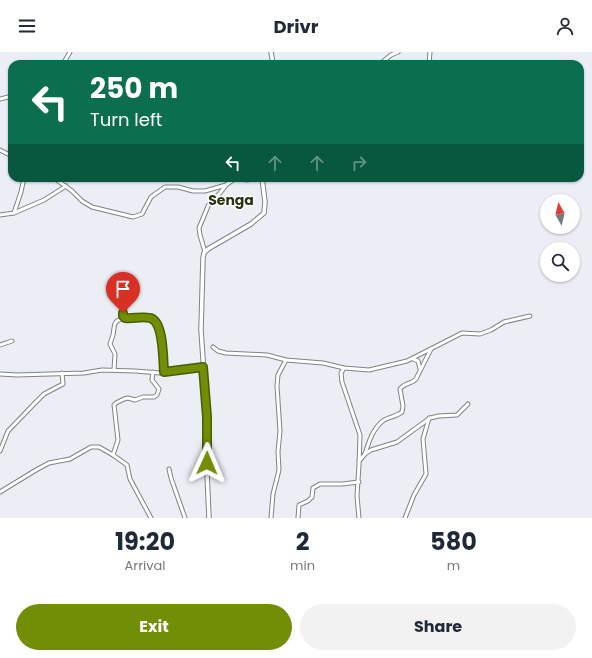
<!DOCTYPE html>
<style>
:root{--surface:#fff;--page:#f2f2f3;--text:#1f2937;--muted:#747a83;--accent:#728d06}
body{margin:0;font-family:Poppins,sans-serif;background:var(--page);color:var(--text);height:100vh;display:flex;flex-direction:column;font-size:15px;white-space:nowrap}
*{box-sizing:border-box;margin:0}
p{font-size:13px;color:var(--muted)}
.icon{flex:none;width:22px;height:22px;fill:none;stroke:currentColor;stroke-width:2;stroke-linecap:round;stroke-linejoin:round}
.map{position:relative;height:466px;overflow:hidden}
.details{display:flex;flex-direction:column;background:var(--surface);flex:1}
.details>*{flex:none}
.guide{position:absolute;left:8px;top:8px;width:576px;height:122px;border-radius:12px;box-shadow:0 1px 3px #0004;background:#0b6e4f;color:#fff;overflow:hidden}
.needle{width:26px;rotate:352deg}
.fabs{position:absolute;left:540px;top:142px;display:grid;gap:8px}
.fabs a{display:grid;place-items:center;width:40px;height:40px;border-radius:50%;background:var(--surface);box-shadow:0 1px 3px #0004;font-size:20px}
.pin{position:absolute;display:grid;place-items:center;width:34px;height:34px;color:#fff;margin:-41px -17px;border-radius:50% 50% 50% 0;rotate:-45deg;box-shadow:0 0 4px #0007}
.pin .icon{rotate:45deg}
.me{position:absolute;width:44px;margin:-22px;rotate:1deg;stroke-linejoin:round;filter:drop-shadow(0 0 3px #0008)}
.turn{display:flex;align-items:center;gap:14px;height:84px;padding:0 16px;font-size:18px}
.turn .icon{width:52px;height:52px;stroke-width:2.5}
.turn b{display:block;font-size:28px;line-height:34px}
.lanes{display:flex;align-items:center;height:38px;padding:0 16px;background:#0003;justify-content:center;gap:20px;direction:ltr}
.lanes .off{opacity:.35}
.eta{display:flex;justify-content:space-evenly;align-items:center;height:68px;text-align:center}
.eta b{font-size:24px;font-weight:700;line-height:28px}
.button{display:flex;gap:8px;margin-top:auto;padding:8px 16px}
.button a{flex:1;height:46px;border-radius:24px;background:var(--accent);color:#fff;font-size:16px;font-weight:700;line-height:46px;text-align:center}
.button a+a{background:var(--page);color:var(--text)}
header{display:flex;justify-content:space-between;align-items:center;height:52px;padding:0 16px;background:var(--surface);font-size:18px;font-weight:700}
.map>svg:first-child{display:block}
</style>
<header><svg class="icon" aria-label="menu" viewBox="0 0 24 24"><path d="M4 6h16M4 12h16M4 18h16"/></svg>Drivr<svg class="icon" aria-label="person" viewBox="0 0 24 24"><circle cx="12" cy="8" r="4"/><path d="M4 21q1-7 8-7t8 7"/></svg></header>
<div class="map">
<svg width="592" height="466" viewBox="0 0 592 466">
<rect width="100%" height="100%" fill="#ebeef5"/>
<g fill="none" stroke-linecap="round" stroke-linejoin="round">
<defs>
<g id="minor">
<polyline points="63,12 70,0"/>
<polyline points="380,12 391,3 398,0"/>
<polyline points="429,12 430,0"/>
<polyline points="0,47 12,44"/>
<polyline points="0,98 12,104"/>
<polyline points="54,126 72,139 82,149 92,155 133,165 142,162 151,145 165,135 178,135 193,139 205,139 226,133 236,126"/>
<polyline points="236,126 247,128 255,126"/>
<polyline points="14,161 21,140 24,126"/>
<polyline points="0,163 14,161 44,148 66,134"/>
<polyline points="205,200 200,183 199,176 209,152 220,141 226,133"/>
<path d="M122 249 126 254 123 261V266C131 268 140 264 148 266 165 268 162 307 164 320"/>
<polyline points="0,293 12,289"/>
<polyline points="213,295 218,299 226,301 267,303 286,308 323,311 344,316 369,318 407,309 462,281 480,282 491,278 504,270 530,264"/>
<polyline points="413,307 418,309 420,317"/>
<polyline points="344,316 341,321 342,330 360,383 359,413 357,444 359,466"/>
<path d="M114 318 115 302 110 292C111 289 112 286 113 283 115 273 112 269 125 266"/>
<polyline points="0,322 17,323 84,321 102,318 135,319 160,321 203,315"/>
<polyline points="0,399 8,379 34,352 44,342 63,332 62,321"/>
<path d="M365 402C369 389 373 376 384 368 390 365 397 364 402 360L403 354 400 337C404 331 412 332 416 327L431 297"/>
<polyline points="359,409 365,402 371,398 397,390 430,366 439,364 457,363 468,352"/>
<polyline points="169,417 171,426 185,466"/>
<polyline points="0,440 36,418 49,411 70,407 91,395 99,395 113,403"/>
<polyline points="151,466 130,427 127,413 113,403 118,388 114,353 116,351 124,347 128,346 135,348 143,345 154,345 157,343 159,337 152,328 153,320"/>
<polyline points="271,466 273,442 279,418 278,400 280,379 277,334 278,323 286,308"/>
<polyline points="298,466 299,453 308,449 312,445 313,436 320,432 342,432 359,430"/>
<polyline points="405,466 414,443 426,422 423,387 429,366"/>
</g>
<g id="tertiary">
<polyline points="271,0 273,12"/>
<polyline points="209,466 207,421 207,365 201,278 203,206 204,201 208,197 251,172 264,161 265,150 262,126"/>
</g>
</defs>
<!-- minor casing -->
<use href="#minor" stroke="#7f8289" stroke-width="5"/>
<!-- tertiary casing -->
<use href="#tertiary" stroke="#7f8289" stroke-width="5.5"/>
<!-- minor -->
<use href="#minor" stroke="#fff" stroke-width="3"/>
<!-- tertiary -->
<use href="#tertiary" stroke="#fff" stroke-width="3.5"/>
</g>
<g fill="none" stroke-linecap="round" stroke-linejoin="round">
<defs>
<path id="route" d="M123 261V264L125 266C133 267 142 264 150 266 164 269 163 308 164 320L203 315 207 365V411"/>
</defs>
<!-- route casing -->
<use href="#route" stroke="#4a5c04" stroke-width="10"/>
<!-- route -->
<use href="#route" stroke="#728d06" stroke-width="7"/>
</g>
<g text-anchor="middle" stroke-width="3" stroke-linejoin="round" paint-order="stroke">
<!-- quarter labels -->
<g font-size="14" font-weight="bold" fill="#2a340e" stroke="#fff">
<text x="231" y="153">Senga</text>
</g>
</g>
</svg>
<div class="fabs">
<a><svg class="needle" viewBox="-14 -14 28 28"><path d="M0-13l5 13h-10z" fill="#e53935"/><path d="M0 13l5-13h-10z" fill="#747a83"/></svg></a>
<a><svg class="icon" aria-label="search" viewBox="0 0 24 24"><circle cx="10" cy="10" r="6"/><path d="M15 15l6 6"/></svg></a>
</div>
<div class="pin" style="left:123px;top:261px;background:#d93025"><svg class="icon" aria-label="arrive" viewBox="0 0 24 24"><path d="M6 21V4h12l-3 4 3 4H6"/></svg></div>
<svg class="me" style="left:207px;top:411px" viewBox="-20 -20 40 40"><path d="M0-17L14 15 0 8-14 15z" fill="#728d06" stroke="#fff" stroke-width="4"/></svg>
<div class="guide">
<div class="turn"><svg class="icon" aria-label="left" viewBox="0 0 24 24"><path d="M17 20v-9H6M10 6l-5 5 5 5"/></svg><div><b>250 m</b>Turn left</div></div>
<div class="lanes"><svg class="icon" aria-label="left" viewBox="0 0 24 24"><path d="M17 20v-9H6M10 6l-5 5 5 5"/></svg><svg class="icon off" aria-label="ahead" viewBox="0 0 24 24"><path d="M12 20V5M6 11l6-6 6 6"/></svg><svg class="icon off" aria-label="ahead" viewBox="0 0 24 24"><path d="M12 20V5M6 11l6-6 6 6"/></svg><svg class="icon off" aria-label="right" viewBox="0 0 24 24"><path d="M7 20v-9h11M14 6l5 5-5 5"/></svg></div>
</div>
</div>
<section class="details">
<div class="eta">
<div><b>19:20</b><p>Arrival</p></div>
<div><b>2</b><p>min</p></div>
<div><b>580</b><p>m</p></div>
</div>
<div class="button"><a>Exit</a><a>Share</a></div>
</section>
